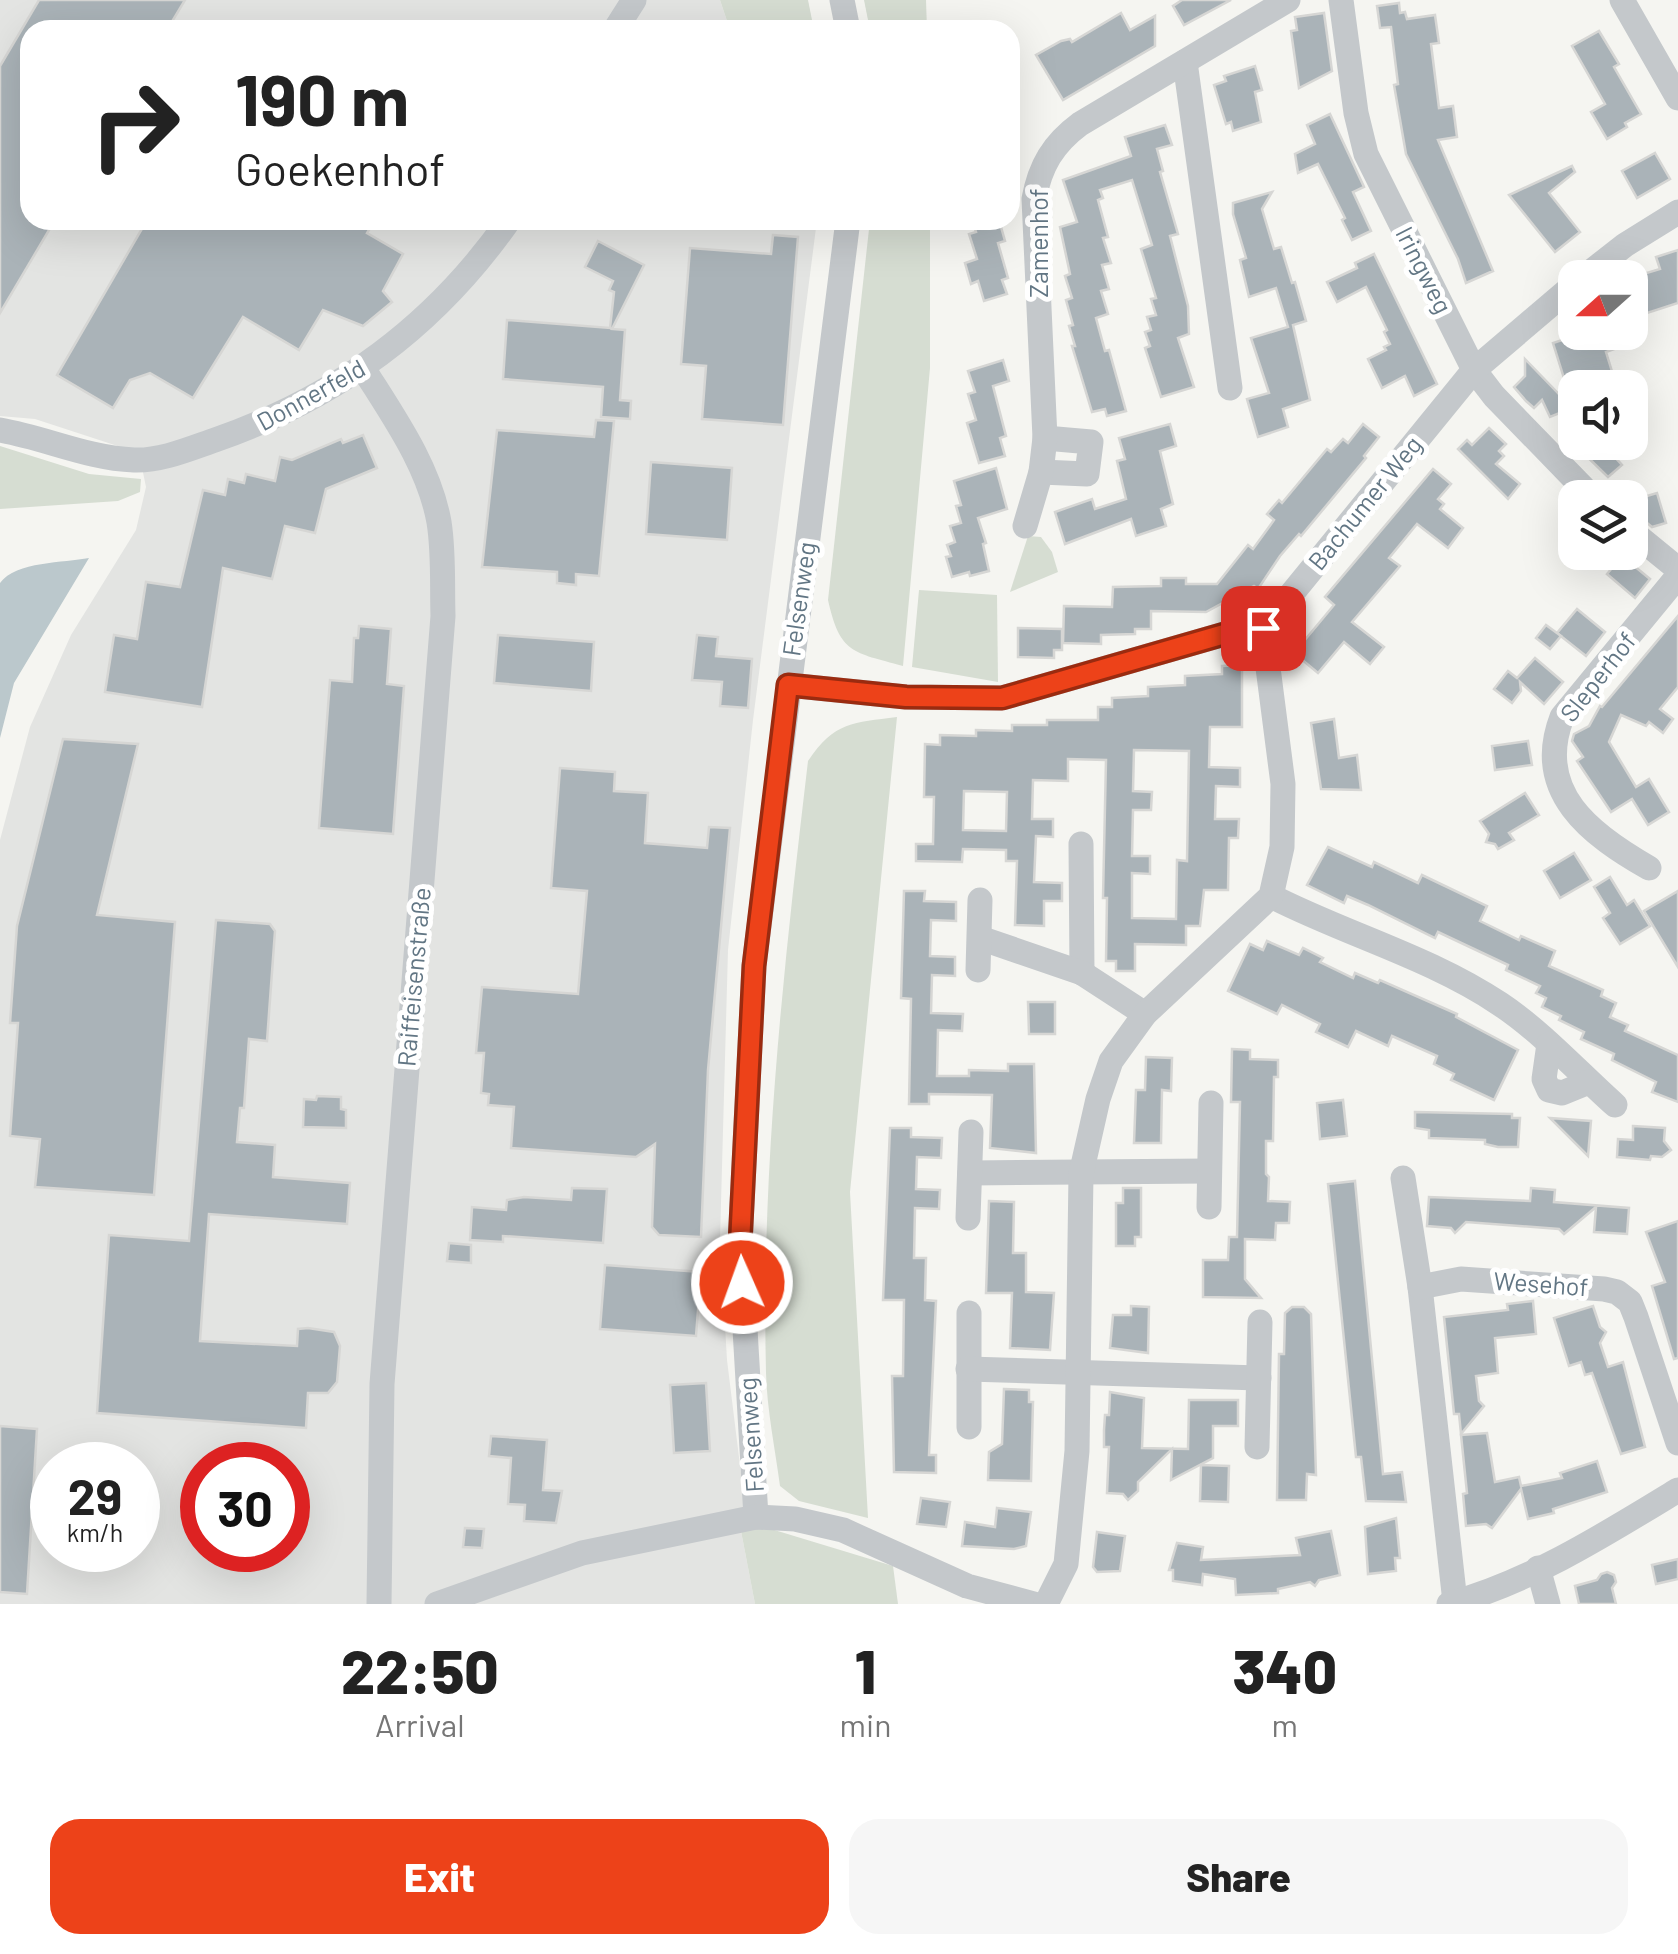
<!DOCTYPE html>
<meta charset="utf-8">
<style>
:root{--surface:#fff;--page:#f6f6f6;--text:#222;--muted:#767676;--accent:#ed4219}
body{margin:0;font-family:Barlow,sans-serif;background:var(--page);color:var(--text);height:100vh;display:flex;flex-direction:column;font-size:38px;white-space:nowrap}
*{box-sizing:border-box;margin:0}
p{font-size:32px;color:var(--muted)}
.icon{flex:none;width:55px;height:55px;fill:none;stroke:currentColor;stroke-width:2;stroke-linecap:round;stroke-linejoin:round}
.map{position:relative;height:1604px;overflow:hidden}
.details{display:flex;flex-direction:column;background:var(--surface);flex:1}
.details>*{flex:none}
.banner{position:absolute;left:20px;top:20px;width:1000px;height:210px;border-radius:30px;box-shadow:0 10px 40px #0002;background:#fff;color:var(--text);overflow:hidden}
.needle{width:65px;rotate:249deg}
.fabs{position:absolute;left:1558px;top:260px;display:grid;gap:20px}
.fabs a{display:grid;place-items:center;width:90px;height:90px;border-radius:20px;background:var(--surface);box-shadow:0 10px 40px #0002;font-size:50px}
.speed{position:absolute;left:30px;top:1442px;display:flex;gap:20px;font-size:50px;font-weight:700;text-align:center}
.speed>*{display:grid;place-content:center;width:130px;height:130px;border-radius:50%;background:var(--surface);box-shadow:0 10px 40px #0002;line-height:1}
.speed small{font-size:25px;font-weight:400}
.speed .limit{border:15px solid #d22;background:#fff;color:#111}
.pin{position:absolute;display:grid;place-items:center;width:85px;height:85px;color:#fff;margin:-42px;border-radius:20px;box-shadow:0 5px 15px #0006}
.me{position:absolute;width:110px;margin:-55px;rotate:358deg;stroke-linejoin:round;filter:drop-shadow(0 0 8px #0008)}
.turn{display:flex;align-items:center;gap:35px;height:210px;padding:0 50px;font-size:45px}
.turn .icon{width:130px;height:130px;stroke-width:2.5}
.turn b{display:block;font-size:70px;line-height:85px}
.eta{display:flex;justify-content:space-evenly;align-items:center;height:170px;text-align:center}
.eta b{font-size:60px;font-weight:800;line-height:70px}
.action{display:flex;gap:20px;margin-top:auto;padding:20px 50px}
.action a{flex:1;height:115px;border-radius:30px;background:var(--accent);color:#fff;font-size:40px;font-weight:800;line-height:115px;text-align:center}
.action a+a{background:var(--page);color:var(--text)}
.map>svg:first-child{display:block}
</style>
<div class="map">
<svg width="1678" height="1604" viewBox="0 0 1678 1604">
<rect width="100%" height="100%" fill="#f5f5f1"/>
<!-- built -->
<path fill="#e3e4e2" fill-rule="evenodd" d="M0 0H720L730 30H30V220H817L753 720 728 950 720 1239 727 1360 745 1506 741 1531 755 1604H0V840L30 727 71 635 136 530 146 487 139 453 35 419 0 416ZM52 1465H138V1550H52ZM202 1465H288V1550H202Z"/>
<!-- green -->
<g fill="#d6ddd2">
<polygon points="720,0 808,0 814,30 730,30"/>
<polygon points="864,0 926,0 927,30 870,30"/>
<path d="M870 220H930V368L903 666C853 652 840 654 828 600Z"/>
<polygon points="0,446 89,474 141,479 140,492 118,501 0,509"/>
<polygon points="1028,536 1041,537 1052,552 1058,572 1010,592"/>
<polygon points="919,590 997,595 998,682 912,667"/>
<path d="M897 717 850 1192 868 1518 799 1501 780 1486C775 1448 767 1410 766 1373 761 1168 784 964 808 761 835 721 853 723 897 717Z"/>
<polygon points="758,1525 893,1566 898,1604 755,1604 741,1531"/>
</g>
<!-- water -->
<path fill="#bbc8cc" d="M89 558 14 683 0 738V583C16 561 64 563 89 558Z"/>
<!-- building -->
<g fill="#aab3b8" stroke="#d6d6d4" stroke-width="2.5" fill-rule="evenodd">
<polygon points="39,0 185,0 167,30 30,30 30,220 55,220 0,313 0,66"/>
<polygon points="1182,0 1231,0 1184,25 1173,6"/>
<polygon points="1399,3 1400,13 1405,12 1407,19 1435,15 1439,43 1431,44 1439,108 1453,106 1457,137 1438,140 1493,271 1466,283 1458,259 1406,154 1394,85 1398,84 1391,27 1380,28 1377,6"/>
<polygon points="1121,13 1130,30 1155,16 1155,46 1063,100 1036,55 1061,41 1070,39 1072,42"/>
<polygon points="1324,13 1332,71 1299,88 1291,31 1297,30 1295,17"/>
<polygon points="1599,31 1619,64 1614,67 1641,114 1625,123 1627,127 1607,139 1591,112 1605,104 1572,46"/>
<polygon points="1255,66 1262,90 1255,92 1261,122 1233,131 1231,122 1226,124 1214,85 1226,81 1224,76"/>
<polygon points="1330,114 1364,187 1353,192 1371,231 1352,240 1342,220 1345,218 1318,164 1298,173 1295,154 1315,144 1307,125"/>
<polygon points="1165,125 1172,145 1157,149 1163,171 1160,172 1178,234 1170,236 1188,306 1189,334 1178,338 1194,387 1161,397 1145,348 1150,346 1145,332 1151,330 1147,317 1156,315 1151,299 1156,298 1141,249 1152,245 1132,180 1100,190 1103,198 1098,200 1108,237 1103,238 1111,263 1102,265 1109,289 1101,291 1108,314 1096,318 1105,351 1109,350 1126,411 1107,416 1105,409 1092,412 1072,346 1075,346 1069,326 1073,325 1066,300 1072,298 1065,276 1070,274 1060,227 1077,222 1063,180 1131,156 1125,137"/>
<polygon points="1655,153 1670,179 1637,198 1622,171"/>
<polygon points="1572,166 1575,172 1549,193 1580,232 1555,252 1509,195"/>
<polygon points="1272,192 1262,209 1274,249 1281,247 1292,283 1295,282 1306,321 1293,325 1310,400 1283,409 1288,427 1258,437 1247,399 1269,393 1251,338 1288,327 1276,288 1249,297 1240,260 1246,258 1233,214 1233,203"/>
<polygon points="147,220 375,220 367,233 403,254 383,291 392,302 363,326 323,310 299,350 243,317 193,398 150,373 130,380 113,408 57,375"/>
<polygon points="972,220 999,220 1005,241 998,243 1008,278 1002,280 1007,294 984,301 978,281 971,284 965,263 977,259 969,234 976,232"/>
<polygon points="773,235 798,237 783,425 702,419 706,366 681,364 690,248 771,254"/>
<polygon points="598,241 644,265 612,329 625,330 620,400 631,401 630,419 601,417 603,387 503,379 507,320 610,328 614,292 609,290 613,281 585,267"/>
<polygon points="1678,250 1678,303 1638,316 1630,278 1660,269 1656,257"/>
<polygon points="1374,254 1437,384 1414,396 1405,376 1382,388 1368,359 1386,350 1384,347 1390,344 1384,332 1387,330 1366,287 1337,302 1327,282 1357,268 1355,263"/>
<polygon points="1586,332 1612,332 1617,348 1606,352 1614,378 1568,391 1553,343"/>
<polygon points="1525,359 1554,389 1572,408 1550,417 1542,400 1534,408 1526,401 1514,387 1525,376"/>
<polygon points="1003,360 1009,381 993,386 1006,436 1000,438 1005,456 979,463 967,423 976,420 968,394 975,392 968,371"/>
<polygon points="596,420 614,421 599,576 576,574 576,585 557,583 557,572 482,567 497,430 594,437"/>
<polygon points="1170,424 1176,446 1160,451 1173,504 1161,509 1166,526 1136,536 1131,519 1065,544 1055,512 1092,499 1095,509 1126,499 1117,461 1125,459 1119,438"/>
<polygon points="1363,424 1379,437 1364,456 1366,458 1301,536 1299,534 1280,556 1258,589 1254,586 1206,612 1151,611 1151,629 1135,629 1135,634 1101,635 1101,644 1063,643 1064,606 1112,607 1113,587 1161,586 1161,578 1186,578 1186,584 1217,584 1248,545 1253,549 1274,520 1267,514 1279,500 1282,503 1327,449 1331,452 1343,439 1348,443"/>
<polygon points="1489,428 1506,444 1499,451 1504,456 1496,464 1520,484 1508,499 1458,449 1467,440 1472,445"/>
<polygon points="363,435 377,468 326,489 315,533 285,526 272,579 223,568 202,707 105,692 114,635 137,639 146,582 180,587 203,490 225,495 228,479 244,483 246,474 275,481 280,457 292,460 341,439 343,443"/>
<polygon points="1572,442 1601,442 1622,465 1608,477"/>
<polygon points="651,462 732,468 727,540 646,534"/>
<polygon points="996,468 1007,509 978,518 986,543 983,544 989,571 970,576 969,572 952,577 946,557 951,556 947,545 955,542 950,526 961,523 956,506 961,505 954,481"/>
<polygon points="1433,469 1451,484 1438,499 1444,504 1440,509 1463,528 1448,548 1417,524 1389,558 1400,566 1352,622 1384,647 1370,664 1344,642 1318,673 1294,653 1334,605 1325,597"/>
<polygon points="1657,493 1666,523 1652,527 1630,509 1630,501"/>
<polygon points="1622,556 1650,579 1635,598 1607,574"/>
<polygon points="1577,609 1605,632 1586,656 1557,633"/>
<polygon points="1678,616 1678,687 1660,709 1673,719 1663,733 1649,722 1646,726 1621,715 1609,742 1636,787 1649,779 1669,812 1648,825 1632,799 1611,812 1577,761 1583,757 1572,741 1574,734 1589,726 1600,706 1602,707"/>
<polygon points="1546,625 1561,636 1550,649 1536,638"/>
<polygon points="359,626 391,629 387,684 404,686 393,834 319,828 330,680 352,682 354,638 358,638"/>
<polygon points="1018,628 1062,629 1062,650 1054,650 1054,658 1018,657"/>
<polygon points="498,635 594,642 591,691 494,683"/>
<polygon points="697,635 718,637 716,656 752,659 748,708 720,706 722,682 692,680"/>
<polygon points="1535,658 1563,682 1544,704 1520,682 1521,691 1512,703 1494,689 1508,671 1517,678"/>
<path d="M1242 665V727H1210L1209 767 1240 768V787L1216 786 1215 819H1239L1238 838H1229L1228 890H1204L1200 926H1186V945L1135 944V971H1116V961H1106L1107 898H1103L1106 760 1068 759V781L1033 780 1032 819H1053V837L1036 836 1034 882 1062 883V901H1044V926L1015 925 1017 861H1006V850L963 849 962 862 916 861V844H933L934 797H924L925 744 940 745V735L976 736V730L1012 731V725H1047V720H1098V707H1112V698L1148 696V687L1185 685V676L1222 674V666ZM1134 750 1189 751 1187 861 1177 860 1176 919 1132 918V873L1150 874V856H1132L1133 810H1151L1152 792 1133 791ZM964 791 1007 792 1006 831 963 830Z"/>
<polygon points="1334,719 1339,758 1357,755 1361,790 1321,789 1311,723"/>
<polygon points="63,739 138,744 97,915 175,922 154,1195 35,1187 40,1139 10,1136 18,1023 10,1023 17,926"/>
<polygon points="1528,741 1532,765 1495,770 1492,746"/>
<polygon points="560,768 615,772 614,791 648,793 645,843 707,848 709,827 730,828 708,1070 701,1237 659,1235 652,1227 655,1144 636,1157 511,1148 514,1107 488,1105 489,1094 481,1093 484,1053 476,1053 482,987 578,994 587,891 551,888"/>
<polygon points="1525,793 1539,815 1509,833 1514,840 1498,849 1495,844 1486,842 1489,834 1480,821"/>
<polygon points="1328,847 1372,867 1374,862 1418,883 1422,875 1487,906 1480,921 1519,940 1521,936 1555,951 1549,966 1603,990 1601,996 1616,1003 1610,1017 1628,1025 1625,1031 1678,1055 1678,1102 1652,1092 1656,1082 1612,1060 1614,1054 1581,1039 1584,1032 1559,1020 1561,1016 1542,1007 1546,998 1536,993 1540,986 1506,970 1508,965 1438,932 1435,938 1368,905 1347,896 1344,903 1307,885"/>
<polygon points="1574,853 1591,880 1560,898 1544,871"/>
<polygon points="1610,877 1627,905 1634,900 1650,926 1620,944 1603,918 1610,913 1594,887"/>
<polygon points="904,891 925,891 924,901 956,902 956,921 931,920 930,956 955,957 955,976 932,975 931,1013 963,1014 962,1031 938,1030 937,1076 969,1076 969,1070 1008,1071 1008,1064 1034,1064 1036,1153 990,1148 992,1095 929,1094 929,1104 909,1104 911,999 901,998"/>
<polygon points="1678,891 1678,967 1644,911"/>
<polygon points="216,920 270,924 275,931 267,1041 249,1039 244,1108 240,1108 237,1142 275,1145 273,1177 350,1183 347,1224 209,1214 200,1341 297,1346 298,1329 308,1328 334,1332 340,1346 337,1382 328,1393 308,1393 306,1428 97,1413 109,1235 189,1241"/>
<polygon points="1267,941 1299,955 1303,948 1323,958 1320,962 1353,978 1355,973 1378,983 1380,980 1457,1014 1456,1017 1518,1050 1494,1100 1451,1080 1454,1074 1434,1064 1437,1056 1392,1036 1388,1046 1356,1031 1348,1047 1316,1032 1320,1024 1282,1005 1277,1014 1228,991 1250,944 1263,950"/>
<polygon points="1028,1002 1055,1002 1055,1034 1029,1034"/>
<polygon points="1232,1049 1250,1050 1250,1059 1278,1060 1278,1077 1274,1077 1273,1141 1266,1141 1266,1174 1269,1177 1268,1201 1290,1202 1289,1223 1276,1223 1275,1240 1245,1239 1245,1279 1261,1298 1203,1297 1203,1260 1228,1260 1229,1237 1237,1237 1240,1102 1231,1102"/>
<polygon points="1146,1057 1172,1058 1171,1091 1162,1090 1161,1143 1134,1143 1136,1090 1145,1090"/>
<polygon points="317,1096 341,1097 341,1109 346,1110 346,1128 303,1127 304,1099 316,1100"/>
<polygon points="1343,1100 1347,1136 1320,1139 1317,1103"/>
<polygon points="1415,1112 1512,1114 1512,1118 1520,1118 1518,1147 1498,1147 1485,1144 1485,1140 1429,1138 1429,1130 1415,1128"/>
<polygon points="1550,1118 1591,1121 1588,1156"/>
<polygon points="1633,1126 1665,1128 1664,1141 1671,1150 1662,1157 1651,1156 1650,1160 1617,1157 1618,1139 1633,1140"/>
<polygon points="890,1128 911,1128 911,1137 942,1138 941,1158 917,1157 916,1189 940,1190 939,1209 915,1208 914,1258 926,1258 925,1300 936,1301 929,1455 936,1455 936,1473 894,1472 892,1376 903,1376 904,1300 883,1300"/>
<polygon points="1355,1181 1383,1474 1402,1472 1406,1502 1366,1501 1361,1457 1356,1457 1328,1184"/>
<polygon points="572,1188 607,1189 603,1243 503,1236 503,1242 470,1240 472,1207 506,1210 507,1200 524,1197 571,1200"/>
<polygon points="1123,1188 1141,1188 1141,1237 1135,1237 1135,1246 1116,1246 1116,1203 1123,1203"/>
<polygon points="1531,1188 1555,1190 1554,1202 1629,1208 1627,1234 1594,1232 1596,1207 1564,1234 1559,1229 1466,1222 1455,1233 1451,1228 1427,1226 1429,1197 1530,1201"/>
<polygon points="989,1201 1014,1202 1013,1253 1026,1253 1026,1292 1054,1293 1050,1350 1010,1348 1012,1293 986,1293"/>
<polygon points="1678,1221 1678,1358 1674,1359 1652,1286 1665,1282 1646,1232"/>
<polygon points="449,1243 471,1245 471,1263 447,1261"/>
<polygon points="605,1265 701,1272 696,1336 600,1329"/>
<polygon points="1533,1301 1536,1334 1495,1338 1498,1373 1476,1376 1479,1401 1484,1406 1461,1434 1459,1414 1454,1414 1444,1317 1508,1310 1507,1304"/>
<polygon points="1131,1306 1149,1307 1148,1353 1110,1348 1113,1315 1131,1315"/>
<polygon points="1593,1306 1600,1327 1606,1332 1600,1343 1608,1367 1623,1362 1645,1447 1621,1454 1592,1373 1585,1375 1581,1362 1569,1366 1554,1318"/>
<polygon points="1292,1307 1304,1307 1311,1314 1316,1475 1307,1474 1306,1500 1277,1500 1279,1354 1284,1354 1285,1313"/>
<polygon points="706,1383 710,1451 674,1453 670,1385"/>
<polygon points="1004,1389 1029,1390 1029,1402 1033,1402 1031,1481 988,1480 989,1452 1002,1444"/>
<polygon points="1110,1392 1144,1398 1142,1448 1188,1449 1189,1400 1238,1400 1238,1426 1213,1426 1213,1458 1171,1480 1172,1449 1138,1482 1138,1491 1128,1500 1123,1494 1107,1493 1109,1447 1104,1447 1104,1430 1105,1415 1109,1415"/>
<polygon points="0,1426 37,1429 27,1594 0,1592"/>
<polygon points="1487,1433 1495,1482 1519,1477 1521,1486 1562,1478 1560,1473 1597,1461 1607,1492 1553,1509 1554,1513 1528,1519 1521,1489 1492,1528 1486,1524 1466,1526 1463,1494 1467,1493 1461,1435"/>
<polygon points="491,1436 547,1440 543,1490 562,1491 556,1523 524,1521 525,1505 508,1504 511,1458 489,1456"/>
<polygon points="1201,1465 1229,1466 1228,1502 1200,1501"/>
<polygon points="921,1498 950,1502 946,1527 917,1524"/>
<polygon points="997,1508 1031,1512 1026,1546 1014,1549 962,1546 965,1522 995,1527"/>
<polygon points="1396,1518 1400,1558 1395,1558 1396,1571 1368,1574 1365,1527"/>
<polygon points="465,1528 484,1529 482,1548 463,1547"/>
<polygon points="1331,1531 1340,1575 1319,1580 1315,1586 1310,1582 1278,1589 1278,1593 1236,1595 1235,1579 1203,1574 1202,1585 1173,1581 1173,1570 1169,1570 1177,1543 1203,1547 1201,1560 1300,1555 1296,1538"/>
<polygon points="1097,1532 1125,1536 1120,1571 1097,1572 1093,1567"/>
<polygon points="1678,1559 1678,1579 1656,1584 1652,1565"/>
<polygon points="1607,1572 1614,1575 1616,1582 1612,1588 1616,1604 1579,1604 1575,1586 1597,1580 1601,1574"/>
</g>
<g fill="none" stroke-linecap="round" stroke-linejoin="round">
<!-- minor -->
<g stroke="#c4c8cb" stroke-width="25">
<polyline points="842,0 848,30"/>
<polyline points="1341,0 1356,113 1366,154 1474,370 1494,396 1593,498"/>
<polyline points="1622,0 1678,98"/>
<polyline points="615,30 634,0"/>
<polyline points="1185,62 1230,388"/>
<polyline points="1583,278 1625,245 1678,212"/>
<path d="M363 368C393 416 429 466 439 522 444 553 442 585 443 616L382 1384 379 1604"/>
<path d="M0 430C46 438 87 458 134 460 161 461 189 449 215 440 338 397 434 327 509 220"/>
<polyline points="1041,472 1087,474 1091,442 1045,438"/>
<path d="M1025 526 1041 472 1045 438 1034 199C1040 166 1053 144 1080 124L1288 0"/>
<polyline points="1630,530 1678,569"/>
<polyline points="788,685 906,697 1002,698 1228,633 1263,629"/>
<polyline points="1081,844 1082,973"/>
<path d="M1649 868C1591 835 1533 792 1562 717L1678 576"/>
<path d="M1271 896C1345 934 1430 957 1500 1004 1542 1032 1577 1071 1615 1105"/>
<polyline points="980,938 1082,973 1145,1014"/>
<polyline points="978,970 980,900"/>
<polyline points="1549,1044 1544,1079 1549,1090 1562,1093 1589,1082"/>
<polyline points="970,1173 1209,1171"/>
<polyline points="1403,1178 1420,1287 1455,1602"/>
<polyline points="1209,1207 1211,1103"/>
<polyline points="968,1218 971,1132"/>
<polyline points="1420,1287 1461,1279 1604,1289 1617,1292 1630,1302 1636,1317 1678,1443"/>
<polyline points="969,1313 969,1427"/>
<polyline points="968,1369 1259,1378"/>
<polyline points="1257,1447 1260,1322"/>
<polyline points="756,1517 740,1244 754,966 848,220"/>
<polyline points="1538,1568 1548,1604"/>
<polyline points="437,1604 582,1553 756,1517 795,1519 843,1530 967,1586 1034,1604"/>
<polyline points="1046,1604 1066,1564 1077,1451 1081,1174 1098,1099 1111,1061 1145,1014 1271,896 1282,847 1283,784 1263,629 1474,370 1575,284"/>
<path d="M1449 1604C1530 1582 1606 1534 1678 1490"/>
</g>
</g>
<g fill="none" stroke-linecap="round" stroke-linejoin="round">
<defs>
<polyline id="route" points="742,1283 740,1244 754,966 788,685 906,697 1002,698 1228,633 1263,628"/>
</defs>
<!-- route casing -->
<use href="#route" stroke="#9a2b10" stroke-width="25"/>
<!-- route -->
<use href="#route" stroke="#ed4219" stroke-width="18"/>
</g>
<g text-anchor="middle" stroke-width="10" stroke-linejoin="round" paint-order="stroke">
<!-- street labels -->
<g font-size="25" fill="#627684" stroke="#fff">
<text transform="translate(1039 243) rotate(-90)" y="9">Zamenhof</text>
<text transform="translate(1424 270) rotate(63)" y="9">Iringweg</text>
<text transform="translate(311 395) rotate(-29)" y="9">Donnerfeld</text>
<text transform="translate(1365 503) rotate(-51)" y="9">Bachumer Weg</text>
<text transform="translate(799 599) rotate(-82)" y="9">Felsenweg</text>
<text transform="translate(1598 677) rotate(-52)" y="9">Sleperhof</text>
<text transform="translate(414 977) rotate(-85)" y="9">Raiffeisenstraße</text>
<text transform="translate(1541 1284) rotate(4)" y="9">Wesehof</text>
<text transform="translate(751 1435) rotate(-94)" y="9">Felsenweg</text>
</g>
</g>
</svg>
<div class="fabs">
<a><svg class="needle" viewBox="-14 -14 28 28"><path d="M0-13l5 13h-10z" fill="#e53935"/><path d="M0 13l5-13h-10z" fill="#767676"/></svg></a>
<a><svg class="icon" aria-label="sound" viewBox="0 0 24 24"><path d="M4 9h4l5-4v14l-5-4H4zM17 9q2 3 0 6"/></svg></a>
<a><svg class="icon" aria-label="layers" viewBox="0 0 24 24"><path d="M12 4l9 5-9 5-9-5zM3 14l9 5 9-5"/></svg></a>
</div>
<div class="speed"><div>29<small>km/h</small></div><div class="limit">30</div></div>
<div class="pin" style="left:1263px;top:628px;background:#d93025"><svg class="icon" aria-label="arrive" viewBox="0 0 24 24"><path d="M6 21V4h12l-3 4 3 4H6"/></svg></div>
<svg class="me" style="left:742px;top:1283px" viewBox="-20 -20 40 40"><circle r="17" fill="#ed4219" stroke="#fff" stroke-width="3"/><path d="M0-11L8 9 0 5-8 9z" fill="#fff"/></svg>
<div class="banner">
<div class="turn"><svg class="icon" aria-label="right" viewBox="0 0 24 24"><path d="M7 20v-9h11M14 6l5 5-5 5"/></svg><div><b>190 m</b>Goekenhof</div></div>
</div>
</div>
<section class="details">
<div class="eta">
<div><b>22:50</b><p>Arrival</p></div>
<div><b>1</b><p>min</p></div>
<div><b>340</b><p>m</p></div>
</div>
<div class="action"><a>Exit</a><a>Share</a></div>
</section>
